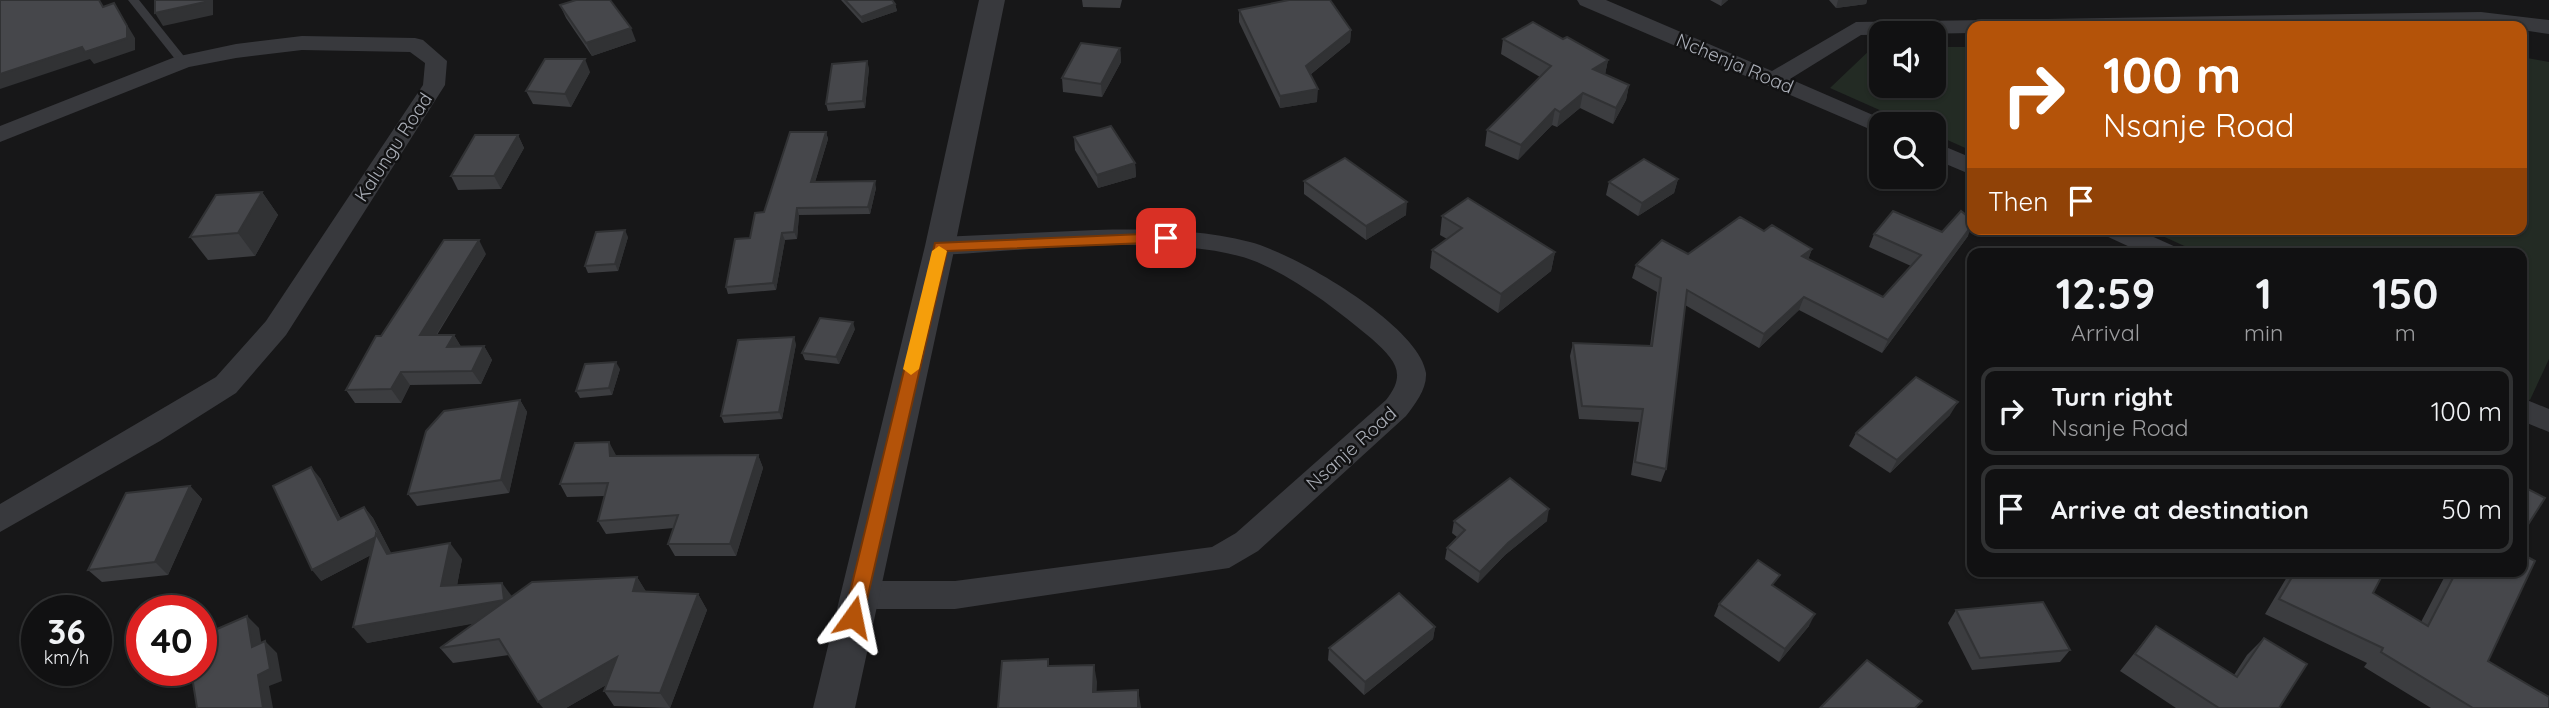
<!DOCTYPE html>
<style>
:root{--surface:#111112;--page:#1a1a1b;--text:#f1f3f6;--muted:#9c9d9f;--line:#303132}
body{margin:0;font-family:Quicksand,sans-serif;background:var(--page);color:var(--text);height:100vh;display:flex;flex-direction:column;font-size:26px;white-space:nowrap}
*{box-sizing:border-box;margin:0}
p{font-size:23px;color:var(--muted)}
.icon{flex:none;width:38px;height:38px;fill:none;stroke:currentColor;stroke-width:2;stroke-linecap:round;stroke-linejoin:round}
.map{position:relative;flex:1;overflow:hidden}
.sheet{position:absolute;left:1967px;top:248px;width:560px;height:329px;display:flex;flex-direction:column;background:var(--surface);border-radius:14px;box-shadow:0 2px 5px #0004,0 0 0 2px var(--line)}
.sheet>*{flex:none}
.guide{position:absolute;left:1967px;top:21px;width:560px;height:214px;border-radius:14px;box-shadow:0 2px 5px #0004,0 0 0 2px var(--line);background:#b45309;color:#fff;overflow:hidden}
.controls{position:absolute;left:1869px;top:21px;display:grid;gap:14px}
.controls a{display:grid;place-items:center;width:77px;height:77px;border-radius:14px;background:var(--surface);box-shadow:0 2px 5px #0004,0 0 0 2px var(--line);font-size:35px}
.speed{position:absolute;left:21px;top:595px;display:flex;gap:14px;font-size:35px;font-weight:700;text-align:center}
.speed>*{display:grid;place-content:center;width:91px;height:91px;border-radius:50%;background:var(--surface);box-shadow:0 2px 5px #0004,0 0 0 2px var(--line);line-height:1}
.speed small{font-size:18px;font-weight:400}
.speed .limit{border:10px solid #d22;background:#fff;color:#111}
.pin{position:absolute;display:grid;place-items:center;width:60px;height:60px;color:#fff;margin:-30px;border-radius:14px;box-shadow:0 4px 10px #0006}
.me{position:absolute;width:77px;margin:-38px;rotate:12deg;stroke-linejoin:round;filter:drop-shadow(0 0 5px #0008)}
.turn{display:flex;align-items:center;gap:24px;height:147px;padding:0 21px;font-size:32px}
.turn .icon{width:91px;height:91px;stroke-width:2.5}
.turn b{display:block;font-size:49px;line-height:60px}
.then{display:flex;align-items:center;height:66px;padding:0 21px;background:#0003;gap:14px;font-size:26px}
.eta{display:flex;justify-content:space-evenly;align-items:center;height:119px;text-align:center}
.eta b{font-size:42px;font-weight:800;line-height:49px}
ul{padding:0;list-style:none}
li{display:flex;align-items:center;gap:21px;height:88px;margin:0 14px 10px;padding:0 7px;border:4px solid var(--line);border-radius:14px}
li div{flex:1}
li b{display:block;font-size:26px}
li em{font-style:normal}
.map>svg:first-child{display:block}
</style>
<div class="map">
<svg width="2549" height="708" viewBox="0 0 2549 708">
<rect width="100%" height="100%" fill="#171718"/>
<!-- green -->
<g fill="#232b24">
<polygon points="1934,47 1972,47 1972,151 1934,134 1934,124 1911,124 1830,88 1872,48 1881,48 1881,86 1934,86"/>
<polygon points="2522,57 2549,62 2549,359 2530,400 2522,396 2522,254 2202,254 2147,229 2522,229"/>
</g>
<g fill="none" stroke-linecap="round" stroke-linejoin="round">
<!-- service -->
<polygon fill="#38393d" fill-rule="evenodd" points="128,0 139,0 187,60 187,64 179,64"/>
<!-- minor -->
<g fill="#38393d" fill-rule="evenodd">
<polygon points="1577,0 1606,0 1772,71 1856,22 2481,12 2549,20 2549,34 2522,30 2522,26 1972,26 1972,33 1861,35 1790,79 1889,122 1891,124 1881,124 1881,134 1580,5"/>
<polygon points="302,36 415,38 423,40 447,61 445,85 286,335 236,393 160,441 0,532 0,504 216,377 266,321 423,85 425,63 410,52 302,50 236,58 189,67 0,142 0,126 175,57 236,44"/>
<polygon points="1934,142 1972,158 1972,175 1934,159"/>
<polygon points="2100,229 2136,229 2178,248 2182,254 2145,254 2104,235"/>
<path d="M1096 230C1147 229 1200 229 1250 242 1294 253 1420 326 1426 373 1427 389 1415 404 1406 416L1258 551 1229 568 955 609H858L847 605 842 595 847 585 858 581H955L1212 547 1236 533 1386 400C1408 373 1394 359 1372 339 1337 310 1299 280 1257 262 1180 231 1025 251 940 255L931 252 927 246 931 240 940 237Z"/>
<polygon points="2522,398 2549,409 2549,432 2522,421"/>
</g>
<!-- tertiary -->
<polygon fill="#38393d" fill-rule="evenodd" points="979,0 1005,0 955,246 855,708 813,708 925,246"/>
</g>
<!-- wall -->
<g fill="#3c3d40">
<polygon points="841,0 892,0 895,4 897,11 862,23"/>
<polygon points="1082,0 1122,0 1120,8 1083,7"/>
<polygon points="1710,0 1728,0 1721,6"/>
<polygon points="1829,0 1867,0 1866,4 1836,8"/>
<polygon points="560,5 636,41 592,56 566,18"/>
<polygon points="1239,10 1351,30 1350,42 1310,75 1317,102 1280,108 1239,22"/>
<polygon points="1503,39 1563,39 1608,60 1605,74 1629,85 1626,100 1613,124 1580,108 1557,127 1552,125 1518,160 1485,146 1487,130 1540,77 1501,54"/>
<polygon points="1120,48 1121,62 1102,97 1063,92 1062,78"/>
<polygon points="869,68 865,108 828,111 826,104"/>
<polygon points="590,72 571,107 533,104 526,91"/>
<polygon points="826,132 828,139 815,182 876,188 870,214 799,215 797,239 785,240 776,290 728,294 726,287 764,212"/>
<polygon points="518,135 524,148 501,189 458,190 451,176"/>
<polygon points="1074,137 1135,163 1136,177 1098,188 1075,150"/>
<polygon points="1678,179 1674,193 1638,216 1606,195 1609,182"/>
<polygon points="1304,181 1406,215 1366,240 1304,194"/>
<polygon points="262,192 278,215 255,256 208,260 190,237"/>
<polygon points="1442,216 1555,252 1551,271 1498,313 1430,268 1432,250 1447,239 1440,235"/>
<polygon points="1764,231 1812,249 1808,259 1883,297 1911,266 1869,247 1874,234 1942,232 1968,236 1882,353 1799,310 1759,348 1685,305 1666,469 1661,482 1631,475 1639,422 1579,419 1570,356 1573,343 1650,346 1657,292 1632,278 1636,265 1688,254"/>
<polygon points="628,237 618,271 588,273 585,266"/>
<polygon points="486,254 437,335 454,335 461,347 484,346 492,360 481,384 410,385 401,403 355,403 346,390 381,336"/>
<polygon points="855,329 839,364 805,360 802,353"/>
<polygon points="796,344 782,419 724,423 721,416"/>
<polygon points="620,369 612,395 580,398 576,391"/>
<polygon points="520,400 527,412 509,493 417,506 408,494"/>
<polygon points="1950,415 1890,473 1849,446 1856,433"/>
<polygon points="616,455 616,456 758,455 763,468 736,556 675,556 668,544 674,528 606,534 598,521 605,496 567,497 560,484"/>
<polygon points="320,478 341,519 364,507 373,518 391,553 462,559 457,585 512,596 637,577 646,592 698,594 707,610 670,708 614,706 604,691 606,685 566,708 509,655 453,663 440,648 474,623 367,643 371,555 321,581"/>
<polygon points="190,486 202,499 168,575 102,582 88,570"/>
<polygon points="1454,521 1547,521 1505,555 1478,583 1445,559 1447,548 1457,537 1452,533"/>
<polygon points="2290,572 2384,572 2373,593 2421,622 2447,572 2522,572 2488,661 2549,708 2431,708 2364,667 2367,663 2265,614"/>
<polygon points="1719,604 1809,626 1779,662 1714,616"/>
<polygon points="1956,610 2070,650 2060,662 1972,670 1948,623"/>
<polygon points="2156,626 2234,675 2247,655 2264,638 2279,708 2176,708 2120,671"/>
<polygon points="1435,627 1433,639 1364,695 1328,660 1329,648"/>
</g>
<!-- shaded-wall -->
<g fill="#313234">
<polygon points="205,0 213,0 213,15 163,26 155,13"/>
<polygon points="1722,0 1728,0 1721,6"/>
<polygon points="1838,0 1867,0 1866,4 1836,8"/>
<polygon points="114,3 135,38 135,50 94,64 90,59 0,89 0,74"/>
<polygon points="895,4 897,11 862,23 861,17"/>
<polygon points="631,28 636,41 592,56 586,43"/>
<polygon points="1351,30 1350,42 1306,78 1306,66"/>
<polygon points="1120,48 1121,62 1102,97 1101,84"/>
<polygon points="585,59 590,72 571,107 565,94"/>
<polygon points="1608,60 1605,75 1593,69"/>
<polygon points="867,61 869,68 865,108 863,101"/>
<polygon points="1629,85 1626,100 1613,124 1616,108"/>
<polygon points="1318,89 1317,102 1280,108 1280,96"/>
<polygon points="1583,93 1580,108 1557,127 1560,112"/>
<polygon points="1555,109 1552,125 1518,160 1521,145"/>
<polygon points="826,132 828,139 813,189 811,182"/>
<polygon points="518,135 524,148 501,189 494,176"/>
<polygon points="1135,163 1136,177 1098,188 1097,175"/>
<polygon points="1678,179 1674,193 1638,216 1642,203"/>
<polygon points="875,181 876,188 870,214 868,207"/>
<polygon points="262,192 278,215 255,256 238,233"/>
<polygon points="1407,202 1406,215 1366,240 1366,226"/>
<polygon points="797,208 799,215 797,239 794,232"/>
<polygon points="1972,225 1968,236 1882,353 1888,340"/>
<polygon points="625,230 628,237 618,271 615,264"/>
<polygon points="782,233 785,240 776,290 773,283"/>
<polygon points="479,240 486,254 428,348 420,335"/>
<polygon points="1812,249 1807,263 1802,256"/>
<polygon points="1555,252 1551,271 1498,313 1501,294"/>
<polygon points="1804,297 1799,310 1759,348 1764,334"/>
<polygon points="853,322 855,329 839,364 836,357"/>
<polygon points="454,335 462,348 447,347"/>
<polygon points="794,337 796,344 782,419 779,412"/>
<polygon points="484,346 492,360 481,384 472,371"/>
<polygon points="616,362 620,369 612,395 609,388"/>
<polygon points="401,372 410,385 401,403 391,389"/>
<polygon points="520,400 527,412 509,493 501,480"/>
<polygon points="1958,402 1950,415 1890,473 1897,460"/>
<polygon points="609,442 616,455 617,469 610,456"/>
<polygon points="758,455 763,468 736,556 730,544"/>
<polygon points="311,467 320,478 347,531 338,520"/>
<polygon points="190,486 202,499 168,575 155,562"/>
<polygon points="364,507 373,518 400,570 387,554 384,548 321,581 312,570"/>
<polygon points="1549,509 1547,521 1505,555 1478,583 1480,572 1508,543"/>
<polygon points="450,543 462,559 454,602 441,586"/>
<polygon points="637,577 647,593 633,591"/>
<polygon points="502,583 514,599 516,616 367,643 353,627"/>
<polygon points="698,594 707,610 670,708 660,693"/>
<polygon points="1815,614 1809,626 1779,662 1785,649"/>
<polygon points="247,616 259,628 264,659 252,647"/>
<polygon points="1435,627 1433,639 1364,695 1365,682"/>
<polygon points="265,641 277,653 282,681 269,686 273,708 263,708 258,675"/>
<polygon points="617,657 627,673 566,708 543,708 538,702"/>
<polygon points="1094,665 1097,682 1096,708 1093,692"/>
<polygon points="1138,690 1141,707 1141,708 1138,708"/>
</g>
<!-- building -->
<g fill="#46474b" stroke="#313234" stroke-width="2">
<polygon points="0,0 99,0 103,7 114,3 127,26 127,38 85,52 82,47 0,74"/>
<polygon points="155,0 205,0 205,2 155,13"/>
<polygon points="576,0 610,0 631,28 586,43 560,5"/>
<polygon points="845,0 892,0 895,4 861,17"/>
<polygon points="1289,0 1330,0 1351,30 1306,66 1318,89 1280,96 1239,10"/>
<polygon points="1533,22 1563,39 1567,37 1608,60 1593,69 1629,85 1616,108 1583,93 1560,112 1555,109 1521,145 1487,130 1551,66 1503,39"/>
<polygon points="1081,43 1120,48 1101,84 1062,78"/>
<polygon points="545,59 585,59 565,94 526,91"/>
<polygon points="867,61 863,101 826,104 832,64"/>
<polygon points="1111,126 1135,163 1097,175 1074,137"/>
<polygon points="790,132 826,132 811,182 875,181 868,207 797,208 794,232 782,233 773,283 726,287 735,239 750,238 755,213 764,212"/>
<polygon points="475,135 518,135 494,176 451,176"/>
<polygon points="1345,158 1407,202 1366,226 1304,181"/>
<polygon points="1644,159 1678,179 1642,203 1609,182"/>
<polygon points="262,192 238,233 190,237 216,195"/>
<polygon points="1468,198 1555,252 1501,294 1432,250 1462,228 1442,216"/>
<polygon points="1893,211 1942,232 1961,211 1972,220 1972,225 1888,340 1804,297 1764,334 1687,290 1666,469 1635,462 1643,409 1582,406 1573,343 1652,346 1661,278 1636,265 1662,240 1688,254 1740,217 1764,231 1772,225 1812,249 1802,256 1883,297 1921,255 1874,234"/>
<polygon points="625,230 615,264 585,266 596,232"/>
<polygon points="444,240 479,240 420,335 454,335 447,347 484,346 472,371 401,372 391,389 346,390 376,336 381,336"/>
<polygon points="2451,247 2465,254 2443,254"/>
<polygon points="820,318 853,322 836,357 802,353"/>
<polygon points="794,337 779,412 721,416 738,340"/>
<polygon points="616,362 609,388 576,391 585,364"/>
<polygon points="1916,377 1958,402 1897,460 1856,433"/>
<polygon points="520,400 501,480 408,494 426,431 444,411"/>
<polygon points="609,442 610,456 758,455 730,544 668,544 678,515 598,521 608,483 560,484 575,443"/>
<polygon points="311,467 338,520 364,507 379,535 378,536 376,534 376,537 312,570 273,486"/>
<polygon points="1510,478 1549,509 1508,543 1480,572 1447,548 1465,530 1454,521"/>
<polygon points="190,486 155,562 88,570 126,493"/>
<polygon points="2522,486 2545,498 2522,534"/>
<polygon points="376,534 387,554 450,543 441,586 502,583 504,600 353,627"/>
<polygon points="2522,554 2535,561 2488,661 2549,697 2549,708 2473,708 2381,652 2383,648 2279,599 2295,572 2384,572 2373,593 2428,626 2456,572 2522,572"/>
<polygon points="1758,560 1780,575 1772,585 1815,614 1785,649 1719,604"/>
<polygon points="637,577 633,591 698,594 660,693 604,691 617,657 538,702 499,639 440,648 532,582"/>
<polygon points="1399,593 1435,627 1365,682 1329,648"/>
<polygon points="2043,602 2070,650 1980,658 1956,610"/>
<polygon points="247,616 252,647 265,641 270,669 258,675 263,708 197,708 191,670 201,670 201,636"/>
<polygon points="2156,626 2237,677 2264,638 2307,664 2279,708 2219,708 2135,654"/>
<polygon points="1048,659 1048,666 1094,665 1093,692 1138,690 1138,708 998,708 1002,661"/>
<polygon points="1867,660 1922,701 1915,708 1820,708"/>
</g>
<!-- route -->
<polygon fill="#b45309" stroke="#753606" stroke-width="2" points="1166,233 1171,234 1171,242 947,251 863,617 860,622 847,622 844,617 935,243"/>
<!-- slow -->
<polygon fill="#f59e0b" points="939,246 947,251 919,369 911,375 903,369 932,251"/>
<g text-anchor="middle" stroke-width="5" stroke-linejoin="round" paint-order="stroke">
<!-- street labels -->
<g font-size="19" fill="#aaaeb7" stroke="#121213">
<text transform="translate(1735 63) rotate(23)" y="7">Nchenja Road</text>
<text transform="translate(393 147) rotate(-57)" y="7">Kalungu Road</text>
<text transform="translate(1351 448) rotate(-42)" y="7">Nsanje Road</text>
</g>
</g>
</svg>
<div class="controls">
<a><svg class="icon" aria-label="sound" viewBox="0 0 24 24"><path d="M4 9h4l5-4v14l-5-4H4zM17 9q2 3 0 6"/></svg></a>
<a><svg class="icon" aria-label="search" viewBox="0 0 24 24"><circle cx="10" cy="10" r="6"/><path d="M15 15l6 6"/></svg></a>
</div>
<div class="speed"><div>36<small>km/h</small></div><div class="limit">40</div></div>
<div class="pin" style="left:1166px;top:238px;background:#d93025"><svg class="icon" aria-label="arrive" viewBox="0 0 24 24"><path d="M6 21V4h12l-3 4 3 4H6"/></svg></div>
<svg class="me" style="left:853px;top:617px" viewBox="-20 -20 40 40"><path d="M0-17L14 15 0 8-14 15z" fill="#b45309" stroke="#fff" stroke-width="4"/></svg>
<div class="guide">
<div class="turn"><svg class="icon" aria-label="right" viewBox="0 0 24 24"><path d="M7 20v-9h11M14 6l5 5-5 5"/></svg><div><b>100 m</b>Nsanje Road</div></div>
<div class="then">Then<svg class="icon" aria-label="arrive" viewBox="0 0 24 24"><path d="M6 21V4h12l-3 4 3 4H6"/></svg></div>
</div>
<section class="sheet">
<div class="eta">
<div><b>12:59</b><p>Arrival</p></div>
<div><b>1</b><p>min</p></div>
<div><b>150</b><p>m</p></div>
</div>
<ul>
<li><svg class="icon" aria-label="right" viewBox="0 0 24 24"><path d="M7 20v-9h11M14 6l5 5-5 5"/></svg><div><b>Turn right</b><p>Nsanje Road</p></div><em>100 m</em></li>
<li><svg class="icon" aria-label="arrive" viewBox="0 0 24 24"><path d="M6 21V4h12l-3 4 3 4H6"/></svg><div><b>Arrive at destination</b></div><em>50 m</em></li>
</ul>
</section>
</div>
